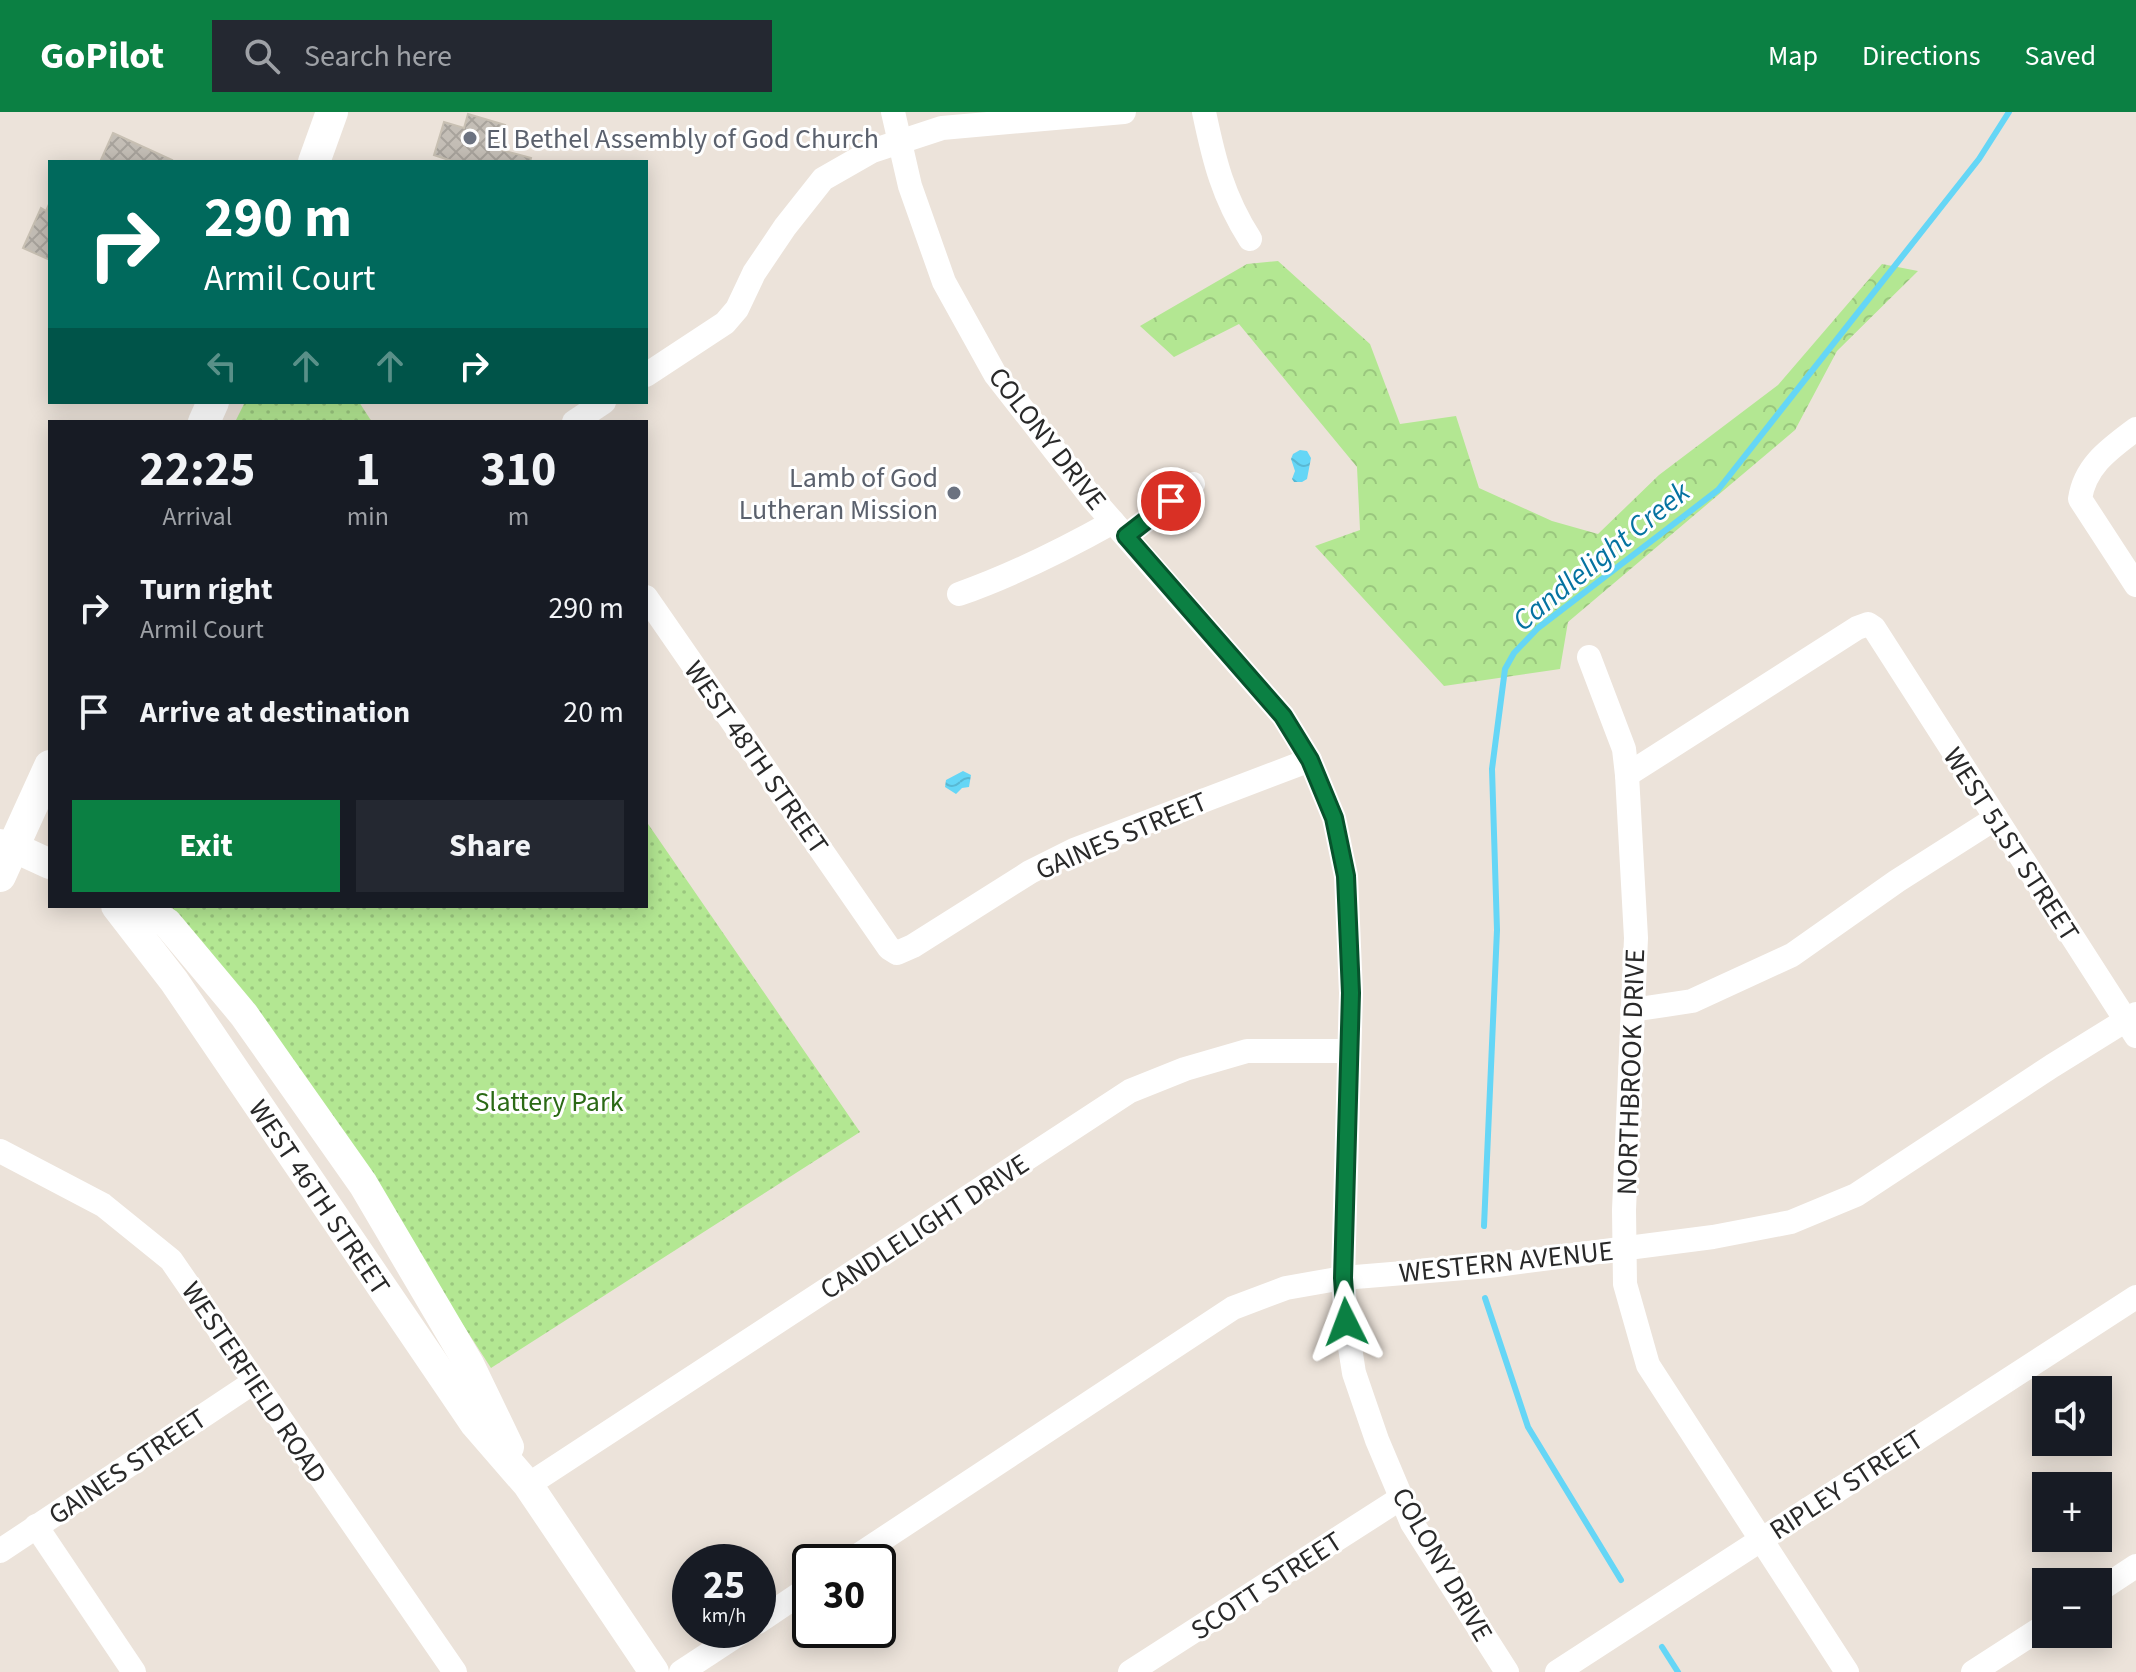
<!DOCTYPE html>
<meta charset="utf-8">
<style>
:root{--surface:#171b24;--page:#242831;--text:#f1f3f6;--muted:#9ea1a6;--accent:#0b8043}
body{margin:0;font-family:"Source Sans 3",sans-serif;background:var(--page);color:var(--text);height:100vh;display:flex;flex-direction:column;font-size:30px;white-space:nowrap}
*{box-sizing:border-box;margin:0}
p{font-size:26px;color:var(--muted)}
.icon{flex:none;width:44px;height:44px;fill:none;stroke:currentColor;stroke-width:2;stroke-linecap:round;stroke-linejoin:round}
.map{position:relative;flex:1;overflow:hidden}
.drawer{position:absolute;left:48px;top:308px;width:600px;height:488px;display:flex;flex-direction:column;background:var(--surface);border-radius:0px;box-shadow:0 4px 20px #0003}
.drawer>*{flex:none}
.banner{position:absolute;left:48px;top:48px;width:600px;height:244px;border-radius:0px;box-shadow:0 4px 20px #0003;background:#00695c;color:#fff;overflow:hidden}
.controls{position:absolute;left:2032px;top:1264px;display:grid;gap:16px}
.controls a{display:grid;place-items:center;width:80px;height:80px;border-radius:0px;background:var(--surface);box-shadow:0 4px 20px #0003;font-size:40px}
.speed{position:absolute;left:672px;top:1432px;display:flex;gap:16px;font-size:40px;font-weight:700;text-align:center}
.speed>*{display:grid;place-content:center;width:104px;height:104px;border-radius:50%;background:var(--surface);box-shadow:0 4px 20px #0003;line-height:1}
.speed small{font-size:20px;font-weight:400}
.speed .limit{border:4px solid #111;border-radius:12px;background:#fff;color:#111}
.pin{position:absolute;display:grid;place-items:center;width:68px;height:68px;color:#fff;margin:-34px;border:4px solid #fff;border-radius:50%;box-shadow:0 2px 8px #0007}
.me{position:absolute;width:88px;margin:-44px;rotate:357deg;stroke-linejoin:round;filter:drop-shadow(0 0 6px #0008)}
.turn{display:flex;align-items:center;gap:28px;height:168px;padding:0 24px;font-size:36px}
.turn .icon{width:104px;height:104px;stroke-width:2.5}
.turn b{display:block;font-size:56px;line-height:68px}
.lanes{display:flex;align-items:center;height:76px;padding:0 24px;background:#0003;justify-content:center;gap:40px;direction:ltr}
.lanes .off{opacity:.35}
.eta{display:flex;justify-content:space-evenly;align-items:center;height:136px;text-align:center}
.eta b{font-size:48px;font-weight:700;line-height:56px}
.action{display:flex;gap:16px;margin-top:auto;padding:16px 24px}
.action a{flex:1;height:92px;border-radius:0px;background:var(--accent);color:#fff;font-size:32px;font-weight:700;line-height:92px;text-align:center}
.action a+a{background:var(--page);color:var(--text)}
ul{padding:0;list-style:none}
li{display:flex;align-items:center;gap:24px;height:104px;padding:0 24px}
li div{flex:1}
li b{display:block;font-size:30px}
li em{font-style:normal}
header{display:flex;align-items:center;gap:48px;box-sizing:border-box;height:112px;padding:0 40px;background:var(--accent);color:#fff}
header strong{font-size:38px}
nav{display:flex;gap:44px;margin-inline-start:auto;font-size:28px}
.search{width:560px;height:72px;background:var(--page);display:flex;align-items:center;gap:20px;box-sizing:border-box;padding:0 28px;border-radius:0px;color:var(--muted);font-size:30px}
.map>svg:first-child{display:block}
</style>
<header>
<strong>GoPilot</strong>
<div class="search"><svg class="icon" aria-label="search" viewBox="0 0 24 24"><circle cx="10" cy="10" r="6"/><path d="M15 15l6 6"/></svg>Search here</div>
<nav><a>Map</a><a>Directions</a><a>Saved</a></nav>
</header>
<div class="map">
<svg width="2136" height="1560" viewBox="0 0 2136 1560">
<defs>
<pattern id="forest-crowns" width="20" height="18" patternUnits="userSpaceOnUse" patternTransform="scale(2)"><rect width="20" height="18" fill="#b3e792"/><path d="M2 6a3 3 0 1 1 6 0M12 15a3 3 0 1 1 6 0" fill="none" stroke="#9ac67e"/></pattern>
<pattern id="park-dots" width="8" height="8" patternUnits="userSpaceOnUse" patternTransform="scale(2)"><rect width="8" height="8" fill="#b3e792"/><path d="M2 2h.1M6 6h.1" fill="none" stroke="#9ac67e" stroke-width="1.8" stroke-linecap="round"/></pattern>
<pattern id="water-waves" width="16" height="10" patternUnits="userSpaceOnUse" patternTransform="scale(2)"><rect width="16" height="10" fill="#65d6f6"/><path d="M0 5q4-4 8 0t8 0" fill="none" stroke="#58b8d3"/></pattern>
<pattern id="building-cross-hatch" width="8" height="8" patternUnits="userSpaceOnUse" patternTransform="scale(2)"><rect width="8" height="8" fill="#c4beb6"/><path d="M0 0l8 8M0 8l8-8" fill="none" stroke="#a8a39c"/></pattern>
</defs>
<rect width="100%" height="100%" fill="#ece3da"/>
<!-- forest -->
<polygon fill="url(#forest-crowns)" points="1278,149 1370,232 1400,312 1456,304 1479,376 1552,409 1598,422 1659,363 1778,273 1882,152 1918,159 1837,239 1795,318 1568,510 1560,557 1444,574 1315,434 1360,418 1357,355 1239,212 1174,245 1140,214 1247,152"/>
<!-- park -->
<g fill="url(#park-dots)">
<polygon points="245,290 359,290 372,310 235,310"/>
<polygon points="646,709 860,1020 491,1256 306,971 171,794 646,794"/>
</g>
<!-- water -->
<g fill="url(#water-waves)">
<polygon points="1300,338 1307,339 1311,346 1307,367 1302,370 1294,370 1292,367 1295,359 1291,347 1293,342"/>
<polygon points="963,659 971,663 969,675 962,676 956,682 945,675 946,668"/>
</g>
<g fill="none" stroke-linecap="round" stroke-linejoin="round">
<!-- stream -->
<g stroke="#65d6f6" stroke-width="6">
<polyline points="1484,1114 1497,818 1492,657 1505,557 1514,541 1538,516 1718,378 1979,47 2009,0"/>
<polyline points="1485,1186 1528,1315 1621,1468"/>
<polyline points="1662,1535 1678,1560"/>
</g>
</g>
<!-- building -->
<g fill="url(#building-cross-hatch)" stroke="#c8c0b3" stroke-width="2">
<polygon points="468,2 505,13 498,37 531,46 530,50 455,50 434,43 444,10 464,16"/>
<polygon points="113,21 172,48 171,50 100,50"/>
<polygon points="50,90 50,148 23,136 41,96 46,99"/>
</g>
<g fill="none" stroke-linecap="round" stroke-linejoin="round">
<!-- minor -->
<g stroke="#fff" stroke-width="24">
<polyline points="893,0 910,74 944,170 995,262 1092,386 1283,604 1310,648 1334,706 1346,764 1351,881 1343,1166 1346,1210 1354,1261 1377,1328 1412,1411 1507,1560"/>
<path d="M1204 0C1214 48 1223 85 1250 127"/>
<polyline points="646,263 725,211 737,197 754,161 785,115 823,67 872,39 942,16 1124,0"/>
<polyline points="574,310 604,290"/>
<path d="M2136 317C2111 336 2085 353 2080 387L2136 473"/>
<polyline points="1126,424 1193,372"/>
<path d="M959 482C1013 463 1063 438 1113 410"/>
<polyline points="646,485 889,836 897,841 913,834 1030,760 1074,738 1310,648"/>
<polyline points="1589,545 1624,637 1627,663 1636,826 1624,1098 1625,1172 1648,1253 1847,1560"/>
<polyline points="1627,663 1857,516 1868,512 1874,516 2136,924"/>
<polyline points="1632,898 1692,889 1792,843 1897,769 1996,706"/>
<polyline points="0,1039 103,1093 171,1148 455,1560"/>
<polyline points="528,1373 1130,979 1185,957 1247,939 1349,939"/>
<polyline points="36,1414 134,1560"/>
<polyline points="0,1439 254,1270"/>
<polyline points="848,1450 1233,1196 1286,1176 1343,1166 1489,1154 1713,1125 1791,1110 1856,1083 2052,954 2136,902"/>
<polyline points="2098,1479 2136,1454"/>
<polyline points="758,1510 810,1475"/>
<polyline points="681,1560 745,1518"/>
<polyline points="1130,1560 1401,1386"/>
<polyline points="1557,1560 2136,1185"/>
<polyline points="1973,1560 2046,1513"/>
</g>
<!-- tertiary -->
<g stroke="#fff" stroke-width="30">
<polyline points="0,732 13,735 50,752"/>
<polyline points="116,794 174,869 475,1312 528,1373 654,1560"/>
<polyline points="135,794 167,811 244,903 363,1072 469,1252 509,1335"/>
</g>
<!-- secondary -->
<g stroke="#fff" stroke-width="32">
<polyline points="314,50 332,0"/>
<polyline points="204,310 213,290"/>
<polyline points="0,764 50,654"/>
</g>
</g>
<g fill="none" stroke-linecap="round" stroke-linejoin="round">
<defs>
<polyline id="route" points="1171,389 1126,424 1283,604 1310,648 1334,706 1346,764 1351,881 1343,1166 1346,1210"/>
</defs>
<!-- route casing -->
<use href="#route" stroke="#07532c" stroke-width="20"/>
<!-- route -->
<use href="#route" stroke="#0b8043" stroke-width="14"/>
</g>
<!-- markers -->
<g fill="#6b7280" stroke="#fff" stroke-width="3">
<circle cx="470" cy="26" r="8"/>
<circle cx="954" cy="381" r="8"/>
</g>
<g text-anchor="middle" stroke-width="6" stroke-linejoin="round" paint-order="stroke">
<!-- worship labels -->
<g font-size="28" fill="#5b616d" stroke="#fff" text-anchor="start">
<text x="486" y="36">El Bethel Assembly of God Church</text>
<text x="938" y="375" text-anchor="end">Lamb of God<tspan x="938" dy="32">Lutheran Mission</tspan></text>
</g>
<!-- street labels -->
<g font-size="28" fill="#292929" stroke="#fff">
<text transform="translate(1048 326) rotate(52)" y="10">COLONY DRIVE</text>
<text transform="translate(757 645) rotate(55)" y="10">WEST 48TH STREET</text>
<text transform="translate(1121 723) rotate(-23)" y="10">GAINES STREET</text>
<text transform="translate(2012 732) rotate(57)" y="10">WEST 51ST STREET</text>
<text transform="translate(1630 960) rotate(-88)" y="10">NORTHBROOK DRIVE</text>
<text transform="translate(320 1085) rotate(56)" y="10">WEST 46TH STREET</text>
<text transform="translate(924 1114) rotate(-33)" y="10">CANDLELIGHT DRIVE</text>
<text transform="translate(1506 1149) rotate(-6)" y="10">WESTERN AVENUE</text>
<text transform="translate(255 1270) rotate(56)" y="10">WESTERFIELD ROAD</text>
<text transform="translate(127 1354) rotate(-34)" y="10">GAINES STREET</text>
<text transform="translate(1846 1372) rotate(-33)" y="10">RIPLEY STREET</text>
<text transform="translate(1443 1452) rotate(60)" y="10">COLONY DRIVE</text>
<text transform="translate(1266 1473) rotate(-33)" y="10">SCOTT STREET</text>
</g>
<!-- park labels -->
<g font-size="28" fill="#2b6a15" stroke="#fff">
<text x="549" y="999">Slattery Park</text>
</g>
<!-- water labels -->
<g font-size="30" font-style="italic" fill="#0573a1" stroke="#fff">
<text transform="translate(1601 444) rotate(-39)" y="10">Candlelight Creek</text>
</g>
</g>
</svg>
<div class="controls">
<a><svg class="icon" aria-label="sound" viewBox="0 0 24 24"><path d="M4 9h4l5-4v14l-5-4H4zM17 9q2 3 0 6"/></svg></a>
<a>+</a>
<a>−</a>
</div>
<div class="speed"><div>25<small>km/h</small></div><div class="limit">30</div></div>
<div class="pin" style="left:1171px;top:389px;background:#d93025"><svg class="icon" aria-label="arrive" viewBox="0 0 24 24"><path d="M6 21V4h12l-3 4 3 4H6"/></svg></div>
<svg class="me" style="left:1346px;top:1210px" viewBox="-20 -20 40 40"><path d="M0-17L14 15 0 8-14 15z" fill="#0b8043" stroke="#fff" stroke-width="4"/></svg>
<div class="banner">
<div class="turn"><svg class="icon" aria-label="right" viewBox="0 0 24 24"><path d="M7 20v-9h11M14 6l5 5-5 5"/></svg><div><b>290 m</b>Armil Court</div></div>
<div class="lanes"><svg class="icon off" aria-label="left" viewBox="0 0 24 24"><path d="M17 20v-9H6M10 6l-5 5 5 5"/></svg><svg class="icon off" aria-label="ahead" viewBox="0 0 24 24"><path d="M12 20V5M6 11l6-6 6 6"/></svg><svg class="icon off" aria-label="ahead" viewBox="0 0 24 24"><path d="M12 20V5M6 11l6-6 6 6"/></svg><svg class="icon" aria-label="right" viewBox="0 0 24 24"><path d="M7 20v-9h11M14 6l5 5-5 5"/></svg></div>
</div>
<section class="drawer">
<div class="eta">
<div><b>22:25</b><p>Arrival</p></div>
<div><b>1</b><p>min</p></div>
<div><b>310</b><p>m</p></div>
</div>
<ul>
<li><svg class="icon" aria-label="right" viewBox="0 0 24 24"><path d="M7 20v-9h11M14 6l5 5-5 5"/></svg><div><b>Turn right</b><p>Armil Court</p></div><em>290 m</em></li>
<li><svg class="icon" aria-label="arrive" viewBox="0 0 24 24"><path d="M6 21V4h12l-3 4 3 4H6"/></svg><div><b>Arrive at destination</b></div><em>20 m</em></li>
</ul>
<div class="action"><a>Exit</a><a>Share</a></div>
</section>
</div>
